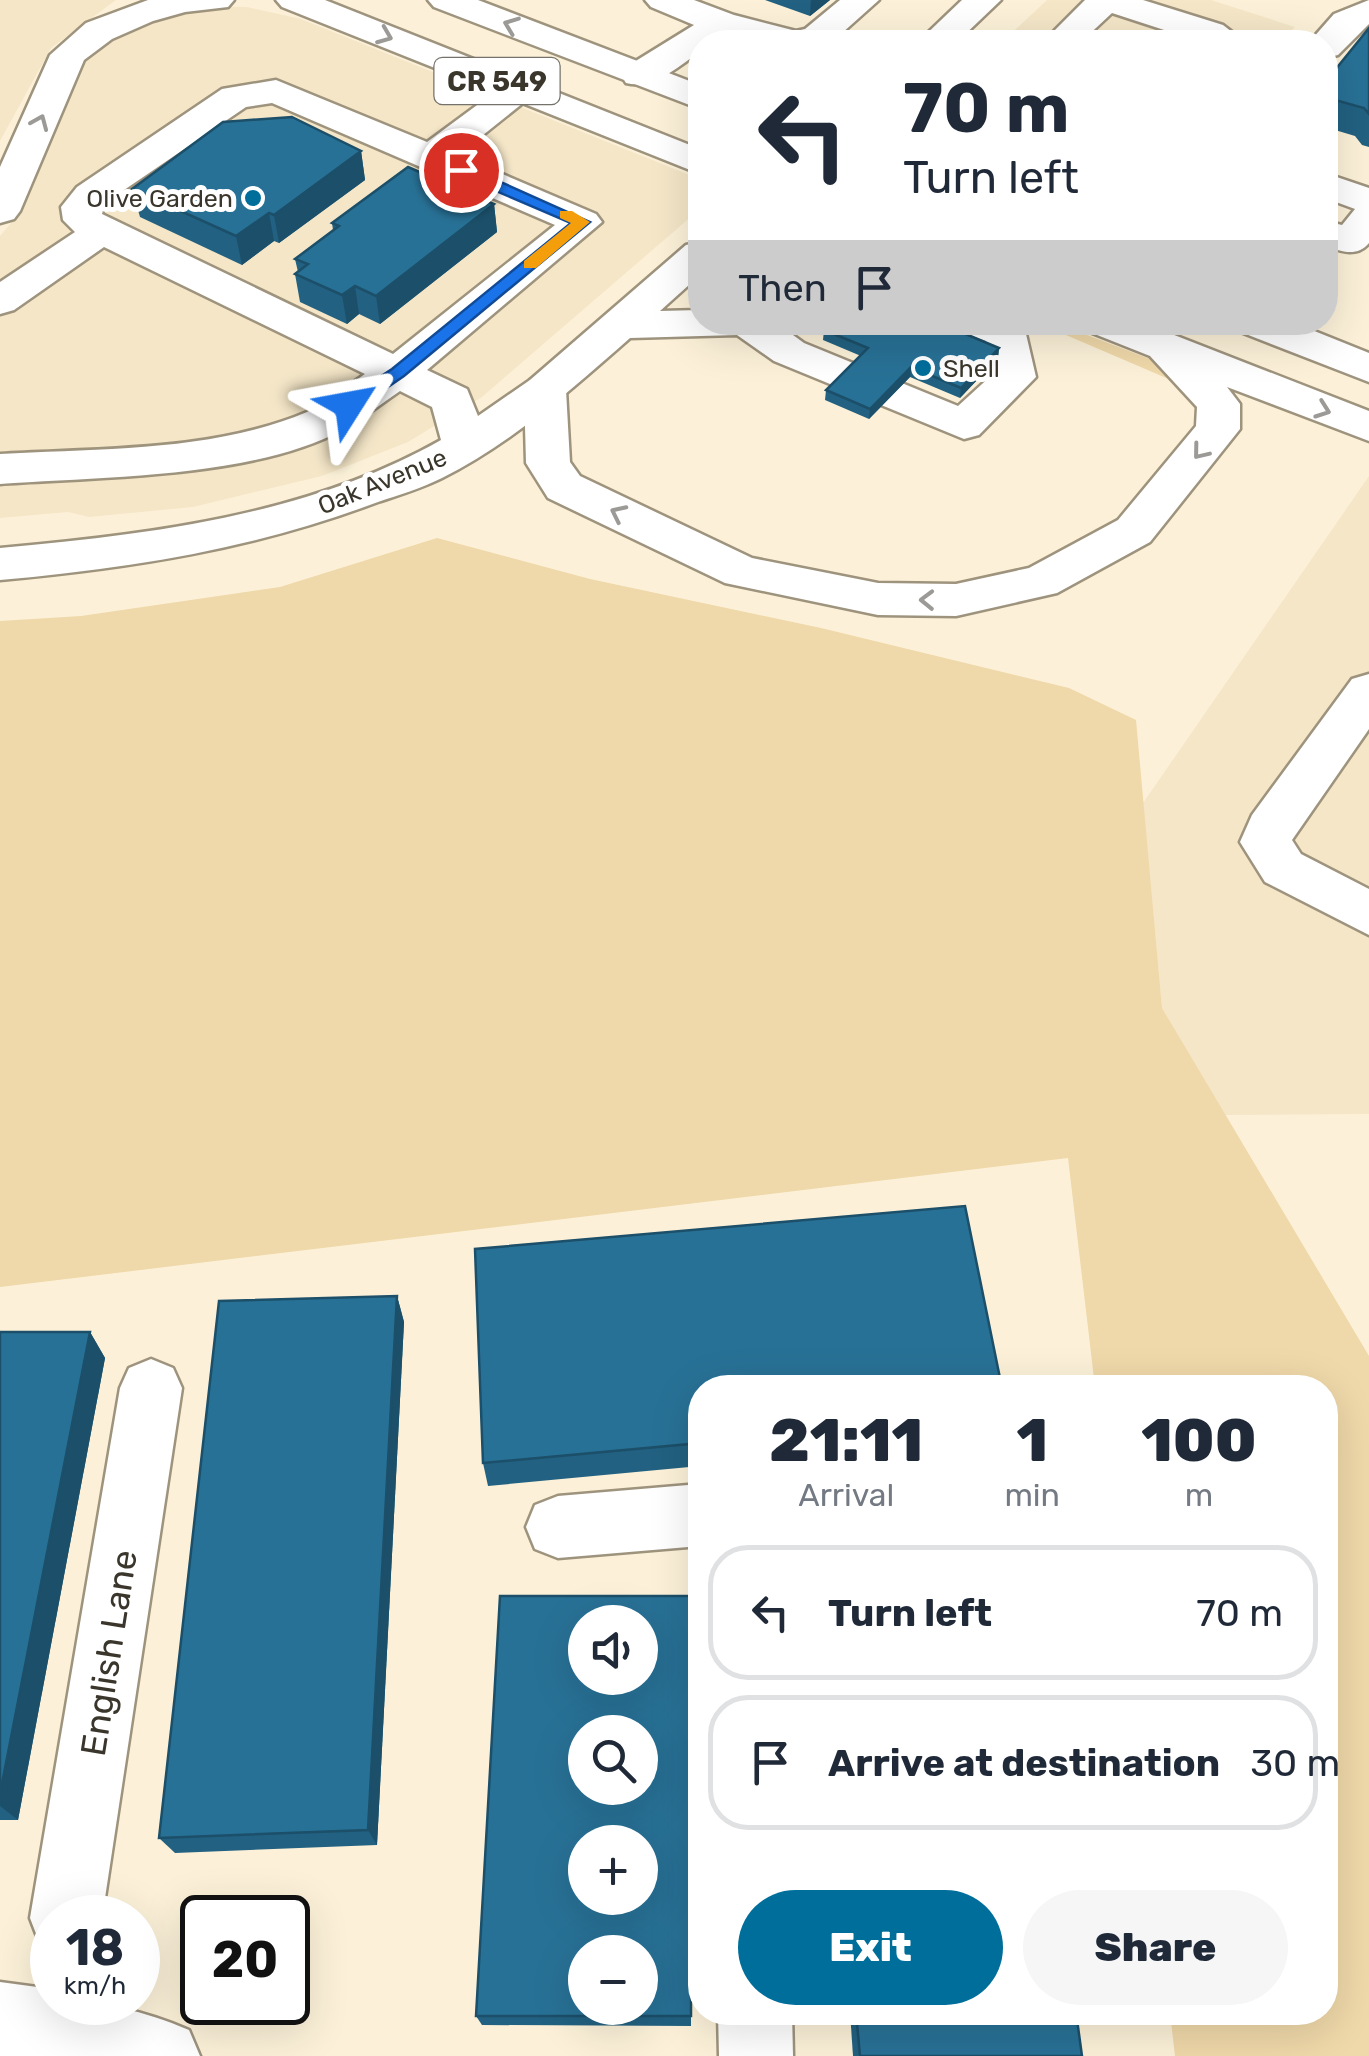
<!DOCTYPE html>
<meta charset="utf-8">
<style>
:root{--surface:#fff;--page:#f6f6f7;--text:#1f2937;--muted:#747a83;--line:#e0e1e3;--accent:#006e9a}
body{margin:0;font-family:Rubik,sans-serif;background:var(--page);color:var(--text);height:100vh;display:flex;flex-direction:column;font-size:38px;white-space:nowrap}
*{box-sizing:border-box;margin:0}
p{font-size:32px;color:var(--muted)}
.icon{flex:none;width:55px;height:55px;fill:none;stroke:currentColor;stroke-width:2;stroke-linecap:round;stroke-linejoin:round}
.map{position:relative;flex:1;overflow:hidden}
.drawer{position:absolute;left:688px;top:1375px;width:650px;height:650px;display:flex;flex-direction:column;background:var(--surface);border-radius:40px;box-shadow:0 10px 40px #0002}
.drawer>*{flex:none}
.top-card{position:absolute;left:688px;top:30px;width:650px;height:305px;border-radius:40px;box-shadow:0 10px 40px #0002;background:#fff;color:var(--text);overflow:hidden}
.controls{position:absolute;left:568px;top:1605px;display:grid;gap:20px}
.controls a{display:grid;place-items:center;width:90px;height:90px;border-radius:50%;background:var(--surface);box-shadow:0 10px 40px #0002;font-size:50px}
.speed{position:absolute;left:30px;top:1895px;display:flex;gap:20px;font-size:50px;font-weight:700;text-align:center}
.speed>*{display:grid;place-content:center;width:130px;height:130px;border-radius:50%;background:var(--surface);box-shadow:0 10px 40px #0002;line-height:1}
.speed small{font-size:25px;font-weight:400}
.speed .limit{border:5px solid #111;border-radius:15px;background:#fff;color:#111}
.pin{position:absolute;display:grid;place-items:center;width:85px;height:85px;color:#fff;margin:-42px;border:5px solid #fff;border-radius:50%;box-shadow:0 2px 10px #0007}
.me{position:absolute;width:110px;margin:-55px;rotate:56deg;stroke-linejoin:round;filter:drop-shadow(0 0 8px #0008)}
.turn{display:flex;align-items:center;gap:35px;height:210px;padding:0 50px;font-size:45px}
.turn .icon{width:130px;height:130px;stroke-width:2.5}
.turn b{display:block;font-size:70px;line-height:85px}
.then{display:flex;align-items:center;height:95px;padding:0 50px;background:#0003;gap:20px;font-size:38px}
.eta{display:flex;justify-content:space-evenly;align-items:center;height:170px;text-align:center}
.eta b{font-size:60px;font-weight:800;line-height:70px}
.cta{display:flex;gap:20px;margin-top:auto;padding:20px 50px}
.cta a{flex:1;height:115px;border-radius:60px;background:var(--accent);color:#fff;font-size:40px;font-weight:800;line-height:115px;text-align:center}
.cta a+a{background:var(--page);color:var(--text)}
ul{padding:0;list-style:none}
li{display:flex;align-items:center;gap:30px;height:135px;margin:0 20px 15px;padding:0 30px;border:5px solid var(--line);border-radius:40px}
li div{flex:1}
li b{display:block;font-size:38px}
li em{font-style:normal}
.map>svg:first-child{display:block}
</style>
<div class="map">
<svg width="1369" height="2056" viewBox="0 0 1369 2056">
<rect width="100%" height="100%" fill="#fcf1d8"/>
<!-- built -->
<g fill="#f4e6c7">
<polygon points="0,0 116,0 51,48 0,141"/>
<polygon points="1047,0 1211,0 1295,27 1281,42 1002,42"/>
<polygon points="210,6 247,7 301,19 692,176 700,184 700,209 482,397 408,442 322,476 193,507 89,517 68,512 0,518 0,236 16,217 82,63 112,34 143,20"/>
<polygon points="1369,476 1369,1114 1225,1115 1162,1008 1143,803"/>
</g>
<!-- green -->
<g fill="#efd8a9">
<polygon points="1066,327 1158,362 1192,389 1052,329"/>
<polygon points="437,538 590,579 821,628 1069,688 1136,720 1162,1008 1369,1356 1369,2056 1175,2056 1170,2013 1325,2012 1325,1388 1095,1387 1068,1158 0,1287 0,621 81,616 280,587"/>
</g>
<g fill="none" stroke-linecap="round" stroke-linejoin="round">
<defs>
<g id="minor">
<path d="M645 0H694L734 15 796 31 805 29 840 0H879L832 42H755L726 35 715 42H700V52C677 67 654 90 626 83L621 75 626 67 694 25 651 7Z"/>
<polygon points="962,0 1001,0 957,42 918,42"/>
<polygon points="1085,0 1143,0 1223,25 1245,42 1201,42 1112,13 1081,42 1043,42"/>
<polygon points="1369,0 1369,24 1338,55 1325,58 1325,42 1310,42 1312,39 1334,14"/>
<path d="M276 80 427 142 507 83 520 80 533 83 538 91 458 155 596 214 602 222 427 370 467 389 478 416 530 380 686 245 700 242V275L660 311 700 310V322H775L804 343 958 406 993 374 986 341 959 331 954 322H1014L1026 334 1036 377 979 435 964 439 774 361 737 335 630 338C572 389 512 443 442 478 422 488 399 495 378 502 253 549 132 568 0 580V548C149 535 309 515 441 440L432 407 400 391C381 404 362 419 342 430 254 478 100 477 0 484V454C101 448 212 452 307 412 327 403 347 386 365 374L104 247 14 310 0 314V282L75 232 63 220 61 207 77 187 222 89ZM272 103 555 225 393 354 102 214 105 203 246 107Z"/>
<path d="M1325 173 1369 188V243C1357 258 1340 251 1325 246V221L1342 225 1355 209 1325 198Z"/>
<polygon points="1369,674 1369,729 1292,840 1301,854 1369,889 1369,935 1265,882 1240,842 1252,815 1352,679"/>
<polygon points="151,1359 173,1368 182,1388 102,1918 52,1918 52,1948 40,1944 30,1918 120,1388 129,1368"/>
<polygon points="700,1484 700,1546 558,1558 535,1549 526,1527 535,1505 558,1496"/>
<path d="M0 1982 52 1989V2002C104 2002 142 2010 189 2030L200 2056H0Z"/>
<polygon points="718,2012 792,2012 793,2056 719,2056"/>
</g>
<g id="major">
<polygon points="148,0 234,0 228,7 185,12 153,21 112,39 84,60 20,211 14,219 0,223 0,167 50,55 86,23"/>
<polygon points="276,0 325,0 700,149 700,174 282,7"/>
<polygon points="428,0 478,0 700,85 700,109 434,7"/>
<polygon points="1082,322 1141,322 1369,411 1369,441 1227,387 1240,404 1240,429 1150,542 1057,593 956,616 878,615 725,583 548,498 526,463 524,390 530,380 545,376 560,380 566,390 570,462 580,476 752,558 878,583 956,584 1029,568 1118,520 1196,426 1197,407 1150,356 1087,331"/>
<polygon points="1233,322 1292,322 1369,353 1369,382 1238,331"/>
</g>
</defs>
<!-- minor casing -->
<use href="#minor" stroke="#9e937d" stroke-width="5"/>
<!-- major casing -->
<use href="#major" stroke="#9e937d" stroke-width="5"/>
<!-- minor -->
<use href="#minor" fill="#fff" fill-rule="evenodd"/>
<!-- major -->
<use href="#major" fill="#fff" fill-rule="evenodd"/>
</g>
<!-- wall -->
<g fill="#226181">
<polygon points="765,0 830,0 810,16"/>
<polygon points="1369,28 1369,147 1362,145 1355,136 1325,127 1325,73 1335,70"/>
<polygon points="361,151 365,180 279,243 274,241 242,265 140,217 132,189"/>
<polygon points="494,204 497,232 380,324 359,314 347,324 300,302 295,274 298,272 295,259 333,230 332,223"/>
<polygon points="824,330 999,348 998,358 960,398 910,377 869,419 825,400 826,390 861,356 823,340"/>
<polygon points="397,1296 404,1322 377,1845 175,1853 159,1838"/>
<polygon points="0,1332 90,1332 105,1358 18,1820 0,1820"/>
<polygon points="700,1388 700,1466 488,1486 483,1463"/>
<polygon points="691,1596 691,2026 482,2025 476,2016"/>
<polygon points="850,2012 1076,2012 1082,2056 853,2056"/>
</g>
<!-- shaded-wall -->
<g fill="#1c4f69">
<polygon points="811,0 830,0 810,16"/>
<polygon points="361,151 365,180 279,243 274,215"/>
<polygon points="494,204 497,232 380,324 376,296"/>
<polygon points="269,213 274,241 242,265 236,236"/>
<polygon points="355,286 359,314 347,324 342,295"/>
<polygon points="999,348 998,358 960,398 961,388"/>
<polygon points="911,367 910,377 869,419 870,409"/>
<polygon points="397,1296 404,1322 377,1845 368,1830"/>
<polygon points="90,1332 105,1358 18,1820 0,1806 0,1794"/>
</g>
<!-- building -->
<g fill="#287196" stroke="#1c4f69" stroke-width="2.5" fill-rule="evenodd">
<polygon points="1369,28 1369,114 1364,108 1328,98 1333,91 1325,88 1325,73 1330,68 1335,70"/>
<polygon points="1083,34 1108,42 1074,42"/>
<polygon points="292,117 361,151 274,215 269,213 236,236 132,189 223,122"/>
<polygon points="408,167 494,204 376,296 355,286 342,295 295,274 308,264 295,259 339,226 332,223"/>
<polygon points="832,322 937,322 999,348 961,388 911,367 870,409 826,390 868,348 824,330"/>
<polygon points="965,1206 1002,1388 700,1388 700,1443 483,1463 475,1249"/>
<polygon points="397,1296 368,1830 159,1838 219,1301"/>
<polygon points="0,1332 90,1332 0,1794"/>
<path d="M500 1596H691V2016H476ZM585 1622H640V1678H585ZM585 1732H640V1788H585ZM585 1842H640V1898H585ZM585 1952H640V2008H585Z"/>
<polygon points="856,2012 1076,2012 1082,2056 860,2056"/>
</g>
<!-- one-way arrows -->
<defs><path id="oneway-chevron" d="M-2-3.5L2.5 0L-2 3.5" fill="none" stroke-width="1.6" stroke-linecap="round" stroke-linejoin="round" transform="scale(2.5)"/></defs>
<g stroke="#9c9a96">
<use href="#oneway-chevron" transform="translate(511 25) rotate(-159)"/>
<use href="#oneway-chevron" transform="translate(385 36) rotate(22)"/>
<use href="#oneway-chevron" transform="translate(40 122) rotate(-67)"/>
<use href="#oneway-chevron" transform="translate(1323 410) rotate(20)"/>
<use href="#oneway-chevron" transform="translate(1200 452) rotate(129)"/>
<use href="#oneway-chevron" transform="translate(618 513) rotate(-154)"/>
<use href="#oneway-chevron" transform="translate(927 600) rotate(-179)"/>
</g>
<!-- route -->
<polygon fill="#1a73e8" stroke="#114b97" stroke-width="2.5" points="456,167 467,167 590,222 404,376 356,409 343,409 343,401 392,369 571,223 456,174"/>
<!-- slow -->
<polygon fill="#f59e0b" points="560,211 572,211 590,222 536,268 524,268 524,261 571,223 560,218"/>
<!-- markers -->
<g fill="#006e9a" stroke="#fff" stroke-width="4">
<circle cx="253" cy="198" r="10"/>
<circle cx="923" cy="368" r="10"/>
</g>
<g text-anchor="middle" stroke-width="10" stroke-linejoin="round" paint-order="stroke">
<!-- far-poi labels -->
<g font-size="25" fill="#3a362c" stroke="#fff" text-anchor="end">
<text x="233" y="207">Olive Garden</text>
<text x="943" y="377" text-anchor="start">Shell</text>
</g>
<!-- far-street labels -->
<g font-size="25" fill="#3a362c" stroke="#fff">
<text transform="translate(382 481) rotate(-22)" y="9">Oak Avenue</text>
</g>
<!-- shield labels -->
<rect fill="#fff" stroke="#75726b" stroke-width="2.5" x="434.5" y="58" width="125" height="46" rx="8"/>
<g font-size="28" font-weight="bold" fill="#3a362c">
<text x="497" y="91">CR 549</text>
</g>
<!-- near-street labels -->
<g font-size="35" fill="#3a362c" stroke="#fff">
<text transform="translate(109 1653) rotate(-81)" y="12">English Lane</text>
</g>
</g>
</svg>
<div class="controls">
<a><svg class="icon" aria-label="sound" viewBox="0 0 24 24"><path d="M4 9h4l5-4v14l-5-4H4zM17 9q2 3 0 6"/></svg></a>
<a><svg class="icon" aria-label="search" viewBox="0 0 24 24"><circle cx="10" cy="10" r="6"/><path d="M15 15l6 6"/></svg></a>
<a>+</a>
<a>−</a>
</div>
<div class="speed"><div>18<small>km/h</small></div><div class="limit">20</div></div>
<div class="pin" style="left:461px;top:170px;background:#d93025"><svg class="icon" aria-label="arrive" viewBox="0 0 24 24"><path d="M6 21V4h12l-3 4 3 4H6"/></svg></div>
<svg class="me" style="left:349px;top:405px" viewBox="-20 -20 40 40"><path d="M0-17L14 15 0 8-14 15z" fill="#1a73e8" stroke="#fff" stroke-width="4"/></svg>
<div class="top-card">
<div class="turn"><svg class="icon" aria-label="left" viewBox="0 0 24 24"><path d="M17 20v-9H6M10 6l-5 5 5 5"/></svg><div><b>70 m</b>Turn left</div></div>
<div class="then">Then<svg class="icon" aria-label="arrive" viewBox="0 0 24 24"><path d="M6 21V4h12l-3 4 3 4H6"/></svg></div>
</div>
<section class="drawer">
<div class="eta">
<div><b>21:11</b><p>Arrival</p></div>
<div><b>1</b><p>min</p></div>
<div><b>100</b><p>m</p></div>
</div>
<ul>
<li><svg class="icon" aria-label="left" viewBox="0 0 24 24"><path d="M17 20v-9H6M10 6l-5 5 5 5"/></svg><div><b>Turn left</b></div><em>70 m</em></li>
<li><svg class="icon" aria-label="arrive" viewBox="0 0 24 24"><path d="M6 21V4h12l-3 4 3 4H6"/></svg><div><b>Arrive at destination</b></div><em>30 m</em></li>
</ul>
<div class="cta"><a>Exit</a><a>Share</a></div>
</section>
</div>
